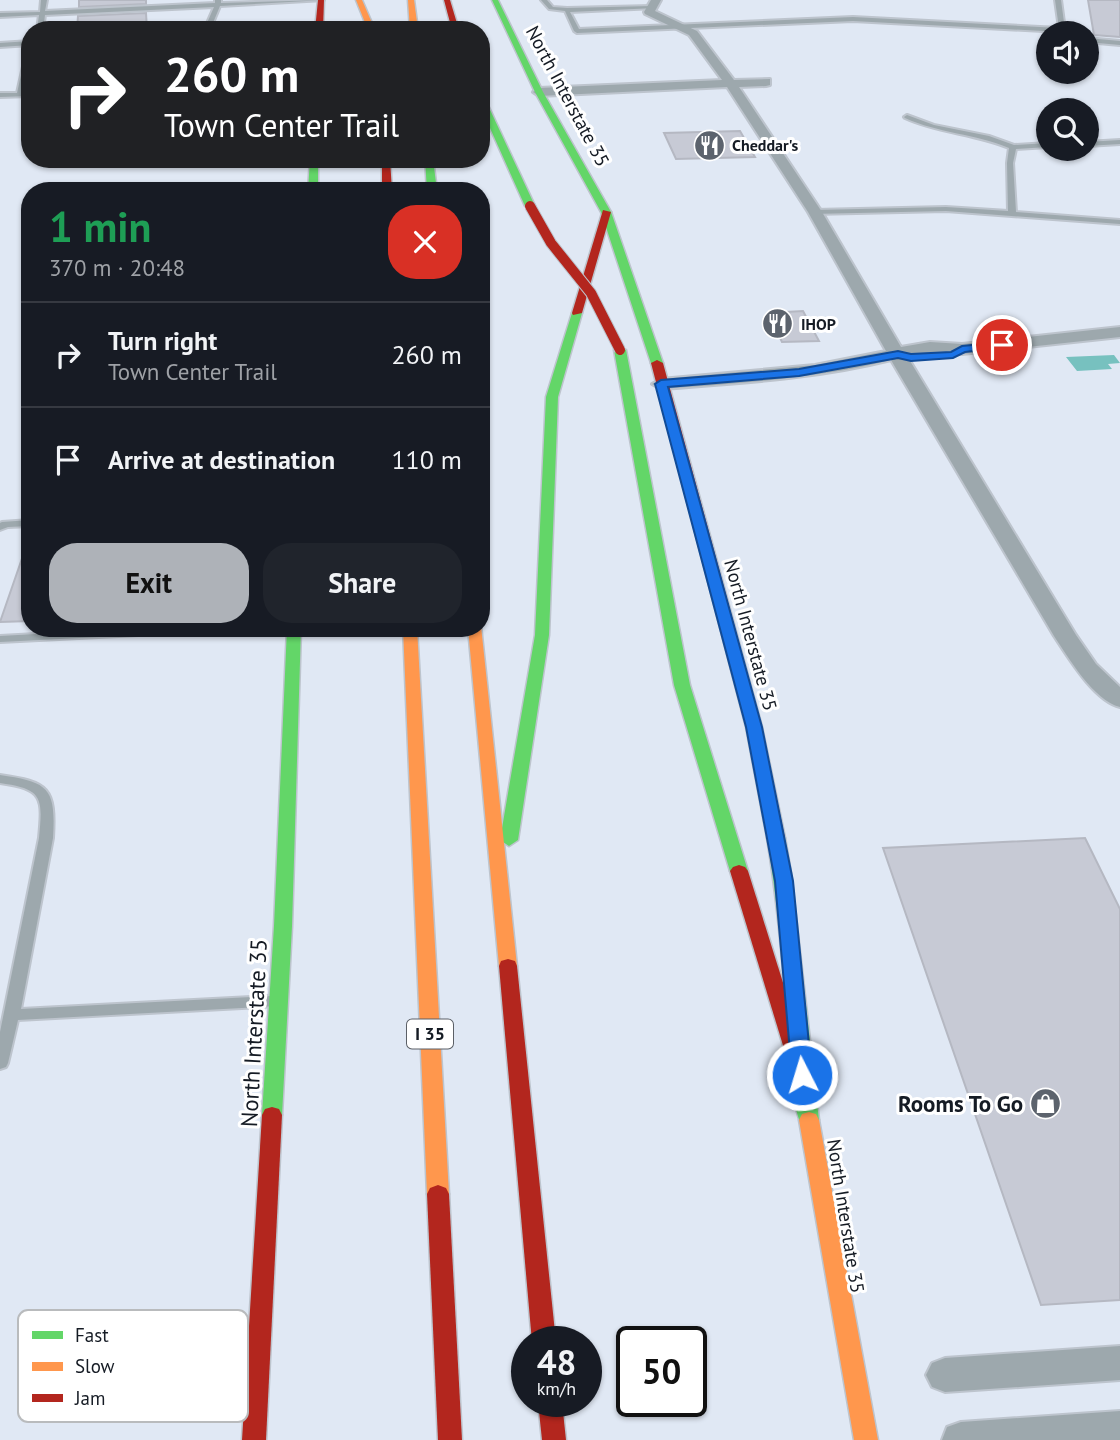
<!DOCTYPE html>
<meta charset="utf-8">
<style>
:root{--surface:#171b24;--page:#20242c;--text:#f1f3f6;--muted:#9ea1a6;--line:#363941;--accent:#aeb2b8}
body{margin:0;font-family:"PT Sans",sans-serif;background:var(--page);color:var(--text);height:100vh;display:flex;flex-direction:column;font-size:26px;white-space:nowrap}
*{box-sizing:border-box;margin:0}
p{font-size:23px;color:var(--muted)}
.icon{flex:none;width:38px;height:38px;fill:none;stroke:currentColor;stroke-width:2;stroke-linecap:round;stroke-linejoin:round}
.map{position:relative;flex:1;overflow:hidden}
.details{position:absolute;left:21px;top:182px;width:469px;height:455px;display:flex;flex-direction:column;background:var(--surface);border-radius:28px;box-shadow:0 2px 5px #0004}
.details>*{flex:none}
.top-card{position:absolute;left:21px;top:21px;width:469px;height:147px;border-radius:28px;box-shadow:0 2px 5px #0004;background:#202124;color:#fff;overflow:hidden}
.fabs{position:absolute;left:1036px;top:21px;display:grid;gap:14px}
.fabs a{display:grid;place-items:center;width:63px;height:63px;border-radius:50%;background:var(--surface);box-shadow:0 2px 5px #0004;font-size:35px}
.speed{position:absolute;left:511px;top:1326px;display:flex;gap:14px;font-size:35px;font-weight:700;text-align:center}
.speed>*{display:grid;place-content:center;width:91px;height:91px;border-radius:50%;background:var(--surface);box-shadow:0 2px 5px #0004;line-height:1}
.speed small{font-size:18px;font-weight:400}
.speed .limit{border:4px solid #111;border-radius:10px;background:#fff;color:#111}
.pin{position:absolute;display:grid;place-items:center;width:60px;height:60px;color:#fff;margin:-30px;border:4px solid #fff;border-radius:50%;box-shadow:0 2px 7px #0007}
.me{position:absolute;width:77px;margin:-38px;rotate:355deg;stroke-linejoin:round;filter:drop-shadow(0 0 5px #0008)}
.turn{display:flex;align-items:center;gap:24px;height:147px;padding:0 28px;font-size:32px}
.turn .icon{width:91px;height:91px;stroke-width:2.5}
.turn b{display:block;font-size:49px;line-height:60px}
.round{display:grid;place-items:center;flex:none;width:74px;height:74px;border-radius:28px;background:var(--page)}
.head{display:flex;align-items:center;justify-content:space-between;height:119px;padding:0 28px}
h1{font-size:42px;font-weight:700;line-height:52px;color:#1e9e55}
.cta{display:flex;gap:14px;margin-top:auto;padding:14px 28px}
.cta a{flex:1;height:80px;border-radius:28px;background:var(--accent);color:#111;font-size:28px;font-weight:700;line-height:80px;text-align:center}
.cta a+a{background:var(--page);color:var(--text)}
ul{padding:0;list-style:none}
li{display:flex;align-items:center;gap:21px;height:105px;padding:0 28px;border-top:2px solid var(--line)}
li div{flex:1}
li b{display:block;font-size:26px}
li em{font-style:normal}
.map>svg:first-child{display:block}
</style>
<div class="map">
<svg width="1120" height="1440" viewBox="0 0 1120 1440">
<rect width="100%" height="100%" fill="#e0e8f4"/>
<!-- water -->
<polygon fill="#77c1bf" points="1114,355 1120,363 1108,364 1112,369 1077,371 1066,357"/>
<!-- building -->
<g fill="#c7cad5" stroke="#b5b8c2" stroke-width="2">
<polygon points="79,0 146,0 146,4 79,7"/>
<polygon points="1088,0 1120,0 1120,37 1094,35"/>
<polygon points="146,13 147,30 77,30 78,16"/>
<polygon points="740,131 755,157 676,159 664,133"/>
<polygon points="803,311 819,341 782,342 768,313"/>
<polygon points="27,544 30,544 30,621 0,622"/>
<polygon points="1085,838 1120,909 1120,1300 1041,1305 883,848"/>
</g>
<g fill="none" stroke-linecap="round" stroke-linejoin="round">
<defs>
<g id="lane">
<polygon points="41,0 47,0 45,11 215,3 215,0 221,0 221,3 324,0 220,6 210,30 204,30 214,7 45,15 43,30 37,30 39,15 0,17 0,13 40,12"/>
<polygon points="541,0 547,0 553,7 567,8 652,6 655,8 570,12 579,29 853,17 1059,28 1055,0 1061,0 1065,30 1062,32 853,21 577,33 574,31 565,11 549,9"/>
<polygon points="1087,38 1120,41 1120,45 1087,42"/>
<polygon points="30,41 30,45 0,47 0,43"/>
<polygon points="30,47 30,63 23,92 30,92 30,96 0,97 0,93 17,93 27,49"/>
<path d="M907 115 934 125 989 136 1014 145 1048 143V147L1016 149 1013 163 1016 212 1120 220V224L946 211 812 214 811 212 815 210 946 207 1008 211 1007 163 1009 148C976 134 938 133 905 118L904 117Z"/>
<polygon points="1120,140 1120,144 1087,146 1087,142"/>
<polygon points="30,520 30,526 8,527 0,530 0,523 2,522"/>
<polygon points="145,628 223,628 217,631 0,642 0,636"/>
<path d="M0 775C49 782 56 788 53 838L21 1009 272 996 277 998 279 1002 277 1006 18 1020 8 1063 6 1067 0 1069V1032L39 838C43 797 43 789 0 783Z"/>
</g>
<g id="street">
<path d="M651 0H661L655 11 697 31 734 80 770 79V85L766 86 739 87 822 212 901 347 930 342 962 344 1120 327V337L962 354 930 353 907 356 1076 635 1096 664 1120 687V707C1094 701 1068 657 1054 636L891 360C816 379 738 383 661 389L652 384 661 379 815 365 886 351 808 212 727 87 539 96 533 92 539 88 722 80 689 35 645 14 644 12Z"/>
<polygon points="1120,1346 1120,1380 945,1392 932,1387 926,1375 932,1363 945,1358"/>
<polygon points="1120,1411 1120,1440 942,1440 947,1427 961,1422"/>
</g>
<g id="fast">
<polygon points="492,0 498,0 543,92 611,212 663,363 661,365 651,363 601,212 535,92"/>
<polygon points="481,97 485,99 535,206 533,208 525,206 481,108"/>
<polygon points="310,159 318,159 318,191 308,191"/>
<polygon points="425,159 433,159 437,191 427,191"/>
<polygon points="577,310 582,313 558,397 549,635 518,840 509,846 500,840 535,635 546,397 572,313"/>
<polygon points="620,347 626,350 690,685 748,871 745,875 733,875 730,871 674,685 614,350"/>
<polygon points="287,628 301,628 292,926 282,1115 279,1121 272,1123 265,1121 262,1115 274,926"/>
<path d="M776 832 785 838 791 873 819 1120 816 1126 809 1128 802 1126C791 1105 791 1060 789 1036 783 970 778 904 767 838Z"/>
</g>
<g id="slow">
<polygon points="356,0 362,0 375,30 368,30"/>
<polygon points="408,0 414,0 418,30 410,30"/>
<polygon points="481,626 517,966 515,971 508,973 501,971 499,966 468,628"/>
<polygon points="403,628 417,628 449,1194 446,1200 438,1203 430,1200 427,1194"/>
<polygon points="809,1112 816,1114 819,1120 878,1440 854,1440 799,1120 802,1114"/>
</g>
<g id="jam">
<polygon points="318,0 324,0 323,30 315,30"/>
<polygon points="444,0 450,0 459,30 452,30"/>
<polygon points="382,159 390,159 392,191 382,191"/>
<polygon points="603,210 611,212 582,313 573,315 572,313"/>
<polygon points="657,360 663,363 762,727 785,838 776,844 767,838 746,727 651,363"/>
<polygon points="739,865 745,867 748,871 812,1075 809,1081 802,1083 795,1081 792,1075 730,871 733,867"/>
<polygon points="508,959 515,961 517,966 556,1342 532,1342 499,966 501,961"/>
<polygon points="272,1107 279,1109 282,1115 266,1440 242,1440 262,1115 265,1109"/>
<polygon points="438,1185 446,1188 449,1194 462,1440 438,1440 427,1194 430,1188"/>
<polygon points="538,1402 562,1402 566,1440 542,1440"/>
</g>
</defs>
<!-- lane casing -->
<use href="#lane" stroke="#bdc4cd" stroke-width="4"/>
<!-- street casing -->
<use href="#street" stroke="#bdc4cd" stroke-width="4"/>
<!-- fast casing -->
<use href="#fast" stroke="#bdc4cd" stroke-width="3"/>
<!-- slow casing -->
<use href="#slow" stroke="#bdc4cd" stroke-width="3"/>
<!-- jam casing -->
<use href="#jam" stroke="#bdc4cd" stroke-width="3"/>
<!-- lane -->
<use href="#lane" fill="#9da8ad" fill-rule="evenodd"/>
<!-- street -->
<use href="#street" fill="#9da8ad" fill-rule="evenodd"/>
<!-- fast -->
<use href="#fast" fill="#63d668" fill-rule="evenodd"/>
<!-- slow -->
<use href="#slow" fill="#ff974d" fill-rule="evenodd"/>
<!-- jam -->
<use href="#jam" fill="#b3261e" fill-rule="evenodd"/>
<defs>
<polyline id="jam-bridge" points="530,206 551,243 591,293 620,350"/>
</defs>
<!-- jam-bridge casing -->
<use href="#jam-bridge" stroke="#bdc4cd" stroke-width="12" stroke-linecap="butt"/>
<!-- jam-bridge -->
<use href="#jam-bridge" stroke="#b3261e" stroke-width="10"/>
</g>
<!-- route -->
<polygon fill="#1a73e8" stroke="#114b97" stroke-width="2" points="1002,342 1008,345 1006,347 965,352 953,358 911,361 898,358 799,376 668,387 762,727 793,881 812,1075 809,1080 802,1083 795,1080 792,1075 775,881 746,727 655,384 661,380 799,369 898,351 911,354 951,352 962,346"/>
<!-- icons -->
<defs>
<symbol id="restaurant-disc" viewBox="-11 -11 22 22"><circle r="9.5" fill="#5c636d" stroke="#fff"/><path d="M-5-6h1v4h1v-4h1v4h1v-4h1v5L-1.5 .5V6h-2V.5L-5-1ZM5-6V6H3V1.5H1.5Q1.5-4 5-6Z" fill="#fff"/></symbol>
<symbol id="shop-disc" viewBox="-11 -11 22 22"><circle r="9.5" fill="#5c636d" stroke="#fff"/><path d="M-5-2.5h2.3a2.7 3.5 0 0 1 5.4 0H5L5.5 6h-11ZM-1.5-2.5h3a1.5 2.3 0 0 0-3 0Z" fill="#fff"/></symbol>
</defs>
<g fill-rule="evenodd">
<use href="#restaurant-disc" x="692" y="128" width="35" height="35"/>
<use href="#restaurant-disc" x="760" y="306" width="35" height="35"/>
<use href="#shop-disc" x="1028" y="1086" width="35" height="35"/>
</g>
<g text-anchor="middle" stroke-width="6" stroke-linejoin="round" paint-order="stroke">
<!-- far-poi labels -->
<g font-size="16" font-weight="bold" fill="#151b24" stroke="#fff" text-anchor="start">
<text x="732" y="151">Cheddar's</text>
<text x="801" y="330">IHOP</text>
</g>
<!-- shield labels -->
<rect fill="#fff" stroke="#5b5f66" stroke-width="2" x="407" y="1019.5" width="46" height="29" rx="5"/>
<g font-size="18" font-weight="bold" fill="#151b24">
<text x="430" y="1040">I 35</text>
</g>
<!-- street labels -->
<g font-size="19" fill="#151b24" stroke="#fff">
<text transform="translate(568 96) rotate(62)" y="7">North Interstate 35</text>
<text transform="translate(751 635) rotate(75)" y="7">North Interstate 35</text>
<text transform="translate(846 1216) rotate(81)" y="7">North Interstate 35</text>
</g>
<!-- near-street labels -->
<g font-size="23" fill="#151b24" stroke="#fff">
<text transform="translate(254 1033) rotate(-87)" y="8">North Interstate 35</text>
</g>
<!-- near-poi labels -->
<g font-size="23" font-weight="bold" fill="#151b24" stroke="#fff" text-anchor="end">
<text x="1023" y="1112">Rooms To Go</text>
</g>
</g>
<!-- legend -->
<rect x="18" y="1310" width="230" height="112" rx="10" fill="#fff" stroke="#b9bbbd" stroke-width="2"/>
<rect x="32" y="1331" width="31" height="8" fill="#63d668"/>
<rect x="32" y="1362" width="31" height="9" fill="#ff974d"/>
<rect x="32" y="1394" width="31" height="8" fill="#b3261e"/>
<g font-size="19" fill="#151b24">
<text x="75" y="1342">Fast</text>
<text x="75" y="1373">Slow</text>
<text x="75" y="1405">Jam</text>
</g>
</svg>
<div class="fabs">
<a><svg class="icon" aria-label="sound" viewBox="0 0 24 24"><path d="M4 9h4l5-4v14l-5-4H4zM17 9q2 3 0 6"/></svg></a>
<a><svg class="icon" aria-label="search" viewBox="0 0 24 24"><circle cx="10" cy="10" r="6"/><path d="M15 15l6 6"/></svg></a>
</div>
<div class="speed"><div>48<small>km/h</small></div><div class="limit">50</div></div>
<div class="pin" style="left:1002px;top:345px;background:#d93025"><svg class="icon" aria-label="arrive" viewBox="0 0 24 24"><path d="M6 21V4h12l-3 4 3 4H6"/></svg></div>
<svg class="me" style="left:802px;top:1075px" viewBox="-20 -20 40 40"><circle r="17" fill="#1a73e8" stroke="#fff" stroke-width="3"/><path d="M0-11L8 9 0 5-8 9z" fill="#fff"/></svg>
<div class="top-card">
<div class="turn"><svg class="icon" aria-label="right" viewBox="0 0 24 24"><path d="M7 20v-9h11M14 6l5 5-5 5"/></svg><div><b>260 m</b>Town Center Trail</div></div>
</div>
<section class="details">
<div class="head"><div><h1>1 min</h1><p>370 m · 20:48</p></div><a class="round" style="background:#d93025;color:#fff"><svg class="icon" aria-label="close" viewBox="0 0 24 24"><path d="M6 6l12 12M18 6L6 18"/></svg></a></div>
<ul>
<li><svg class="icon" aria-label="right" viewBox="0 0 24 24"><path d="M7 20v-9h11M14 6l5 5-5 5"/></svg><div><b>Turn right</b><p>Town Center Trail</p></div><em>260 m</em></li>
<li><svg class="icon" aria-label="arrive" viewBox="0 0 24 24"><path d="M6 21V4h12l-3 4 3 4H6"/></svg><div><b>Arrive at destination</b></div><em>110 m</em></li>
</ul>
<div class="cta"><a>Exit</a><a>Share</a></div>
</section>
</div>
